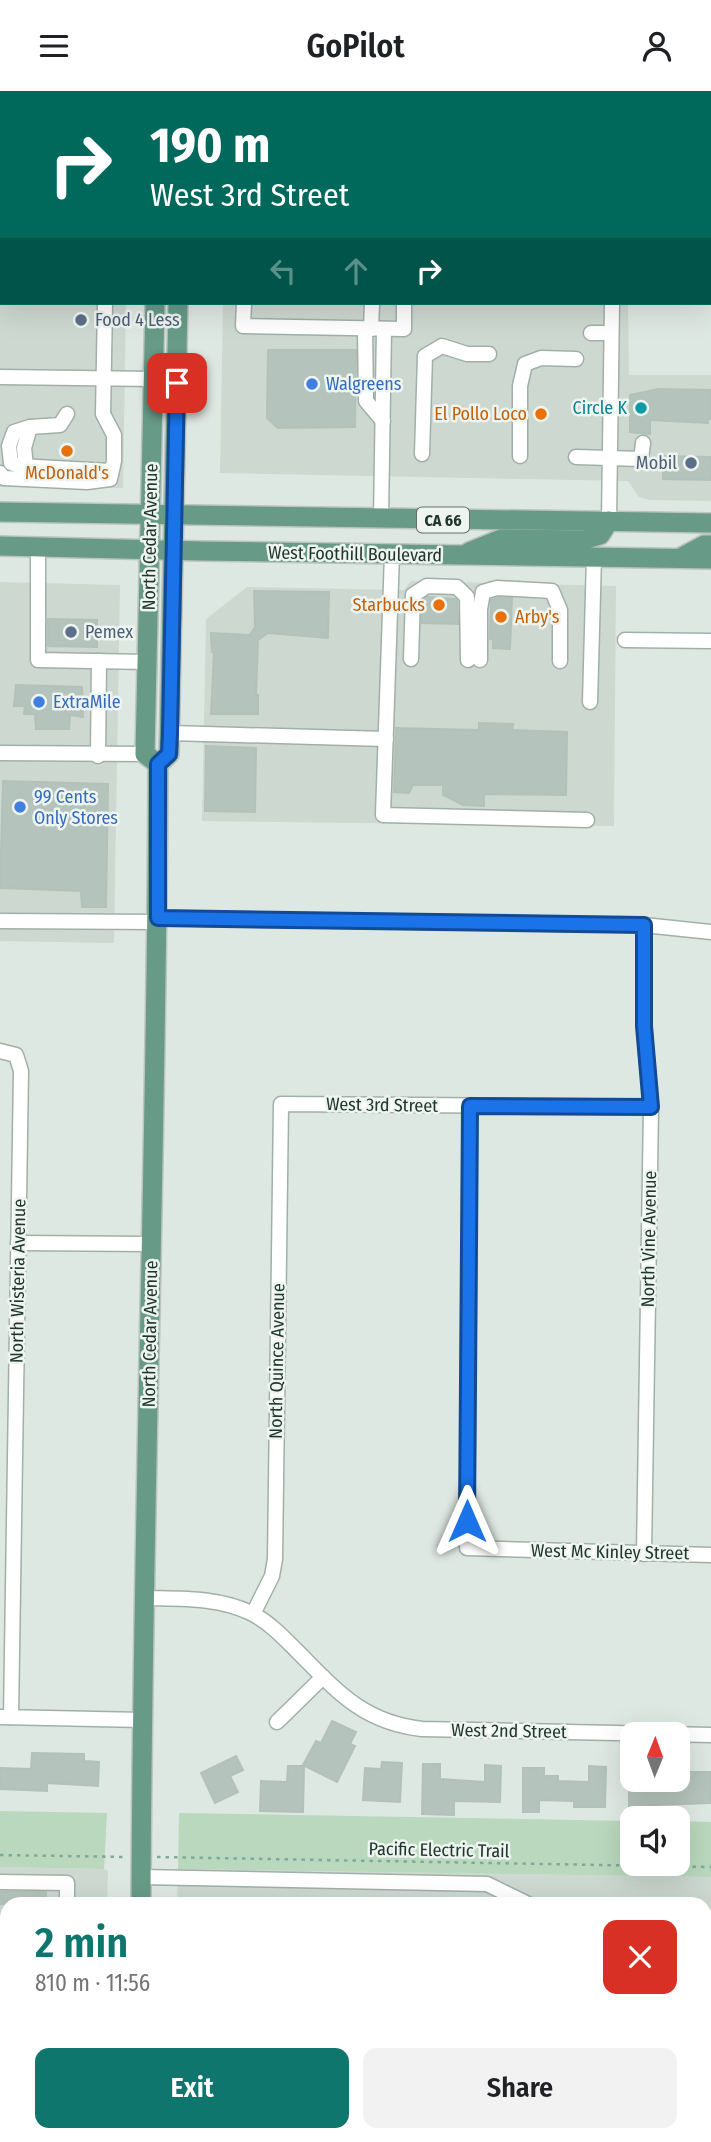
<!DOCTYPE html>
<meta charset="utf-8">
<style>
:root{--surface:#fff;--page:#f2f2f2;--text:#202124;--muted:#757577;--accent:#0f766e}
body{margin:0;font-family:"Fira Sans Condensed",sans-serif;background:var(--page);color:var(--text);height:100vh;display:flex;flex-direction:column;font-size:26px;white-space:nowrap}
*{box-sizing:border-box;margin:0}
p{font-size:23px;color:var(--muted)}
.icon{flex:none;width:38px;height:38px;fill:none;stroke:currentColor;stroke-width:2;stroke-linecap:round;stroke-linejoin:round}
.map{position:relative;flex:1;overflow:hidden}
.details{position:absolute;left:0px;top:1806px;width:712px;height:245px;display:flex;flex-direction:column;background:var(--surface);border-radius:21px 21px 0 0;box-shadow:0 7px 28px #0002}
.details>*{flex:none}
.top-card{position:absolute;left:0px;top:0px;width:712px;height:214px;box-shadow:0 7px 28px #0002;background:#00695c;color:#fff;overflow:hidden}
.needle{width:46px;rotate:1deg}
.buttons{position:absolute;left:620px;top:1631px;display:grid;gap:14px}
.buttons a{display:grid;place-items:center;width:70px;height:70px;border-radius:14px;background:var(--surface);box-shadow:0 7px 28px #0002;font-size:35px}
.pin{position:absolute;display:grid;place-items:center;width:60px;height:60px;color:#fff;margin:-30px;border-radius:14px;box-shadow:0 4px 10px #0006}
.me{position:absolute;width:77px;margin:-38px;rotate:0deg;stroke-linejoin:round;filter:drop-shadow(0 0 5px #0008)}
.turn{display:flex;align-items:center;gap:24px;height:147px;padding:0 35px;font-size:32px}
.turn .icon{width:91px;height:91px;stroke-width:2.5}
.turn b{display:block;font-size:49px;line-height:60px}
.lanes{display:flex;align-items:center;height:66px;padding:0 35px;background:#0003;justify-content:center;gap:35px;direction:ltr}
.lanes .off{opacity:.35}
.round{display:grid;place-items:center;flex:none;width:74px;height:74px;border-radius:14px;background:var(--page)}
.summary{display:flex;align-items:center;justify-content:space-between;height:119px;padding:0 35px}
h1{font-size:42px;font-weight:600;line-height:52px;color:var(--accent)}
.primary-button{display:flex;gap:14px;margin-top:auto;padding:14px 35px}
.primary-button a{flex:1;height:80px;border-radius:14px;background:var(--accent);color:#fff;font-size:28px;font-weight:600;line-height:80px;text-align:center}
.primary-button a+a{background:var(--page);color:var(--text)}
header{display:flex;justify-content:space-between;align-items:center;height:91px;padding:0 35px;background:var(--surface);font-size:32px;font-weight:600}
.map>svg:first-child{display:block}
</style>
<header><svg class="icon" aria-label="menu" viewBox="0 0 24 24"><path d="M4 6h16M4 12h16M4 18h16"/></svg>GoPilot<svg class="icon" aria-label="person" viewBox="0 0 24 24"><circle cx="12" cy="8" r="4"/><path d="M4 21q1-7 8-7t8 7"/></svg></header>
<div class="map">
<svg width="711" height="2051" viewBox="0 0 711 2051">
<rect width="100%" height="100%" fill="#dee8e3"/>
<!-- built -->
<g fill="#cdd8d1">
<polygon points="0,0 110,2 2,2 2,212 126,212 123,397 0,396"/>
<polygon points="223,212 628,212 629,284 711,284 711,410 650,409 639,406 628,390 220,382"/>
<polygon points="411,490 616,495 614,735 202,730 206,528 247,496 404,499"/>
<polygon points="0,491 120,494 114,852 0,850"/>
<polygon points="0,1776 104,1778 108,1780 107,1813 7,1813 7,2044 102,2044 102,2051 0,2051"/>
<polygon points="178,1778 711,1786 711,2051 171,2051 171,2044 705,2044 705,1813 177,1813"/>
</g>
<!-- green -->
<g fill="#b9d8bd">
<polygon points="0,1720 107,1722 104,1778 0,1776"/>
<polygon points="179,1722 632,1730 632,1773 677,1773 677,1730 711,1731 711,1786 178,1778"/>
</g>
<!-- building -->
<g fill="#b4c3bb" stroke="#b2c1b9" stroke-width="2">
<polygon points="268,259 356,259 355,336 278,337 267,327"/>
<polygon points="658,298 711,299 711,328 707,328 708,332 650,329 650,343 630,341 630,304"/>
<polygon points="663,365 711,366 711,389 663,388"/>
<polygon points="254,500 329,501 328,547 268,542 258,549 256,604 258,604 258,623 211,623 214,561 212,561 211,542 250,544 255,536"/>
<polygon points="427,506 455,508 457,510 458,533 422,532 422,509"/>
<polygon points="498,507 512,507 510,558 493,557 493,547 490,548 491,509"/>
<polygon points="48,528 97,529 97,556 48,555"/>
<polygon points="16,594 82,596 83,626 70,624 69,638 36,638 35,623 24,623 25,615 14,615"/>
<polygon points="479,632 513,633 512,639 567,641 566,704 484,703 484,715 463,714 443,704 443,694 413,694 409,702 394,701 396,637 479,639"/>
<polygon points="206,655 256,657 255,721 205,720"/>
<polygon points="3,690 108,693 106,816 82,816 81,800 0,797"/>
<polygon points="332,1630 356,1641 350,1653 355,1655 337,1691 303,1674 316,1650 321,1652"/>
<polygon points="32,1662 84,1663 84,1670 99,1671 98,1695 47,1692 47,1700 0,1698 0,1677 31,1678"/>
<polygon points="236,1665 243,1679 230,1685 238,1701 215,1712 201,1682"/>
<polygon points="382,1671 402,1672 400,1711 363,1709 365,1677 381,1678"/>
<polygon points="423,1673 440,1673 440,1688 485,1691 485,1674 501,1675 500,1711 454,1710 454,1724 422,1723"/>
<polygon points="288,1675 304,1675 303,1721 260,1720 261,1690 287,1691"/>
<polygon points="589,1675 606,1676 605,1716 574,1716 574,1710 539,1709 539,1721 523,1721 523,1677 544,1677 544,1685 558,1685 558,1690 589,1691"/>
<polygon points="690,1681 710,1681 710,1712 629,1715 629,1689 644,1689 644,1693 674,1694 674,1689 677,1689 677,1686 690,1686"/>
<rect x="0" y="1801" width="46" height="12"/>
</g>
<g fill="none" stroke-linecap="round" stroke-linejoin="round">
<defs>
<g id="minor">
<polyline points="520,2 520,0"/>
<polyline points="704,2 704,0"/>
<polyline points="0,11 2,11"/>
<polyline points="710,26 711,26"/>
<polyline points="0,137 2,137"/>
<polyline points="244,212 243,235 404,238 404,212"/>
<polyline points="365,238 366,310 383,330"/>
<polyline points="371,238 372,212"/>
<polyline points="591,242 611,242"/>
<polyline points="0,286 154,288"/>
<polyline points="67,323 60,334 30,336 14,341 9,355 11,372 19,375 110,380"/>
<polyline points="422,363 425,265 442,255 467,263 489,263"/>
<polyline points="520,365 520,295 525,273 541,267 576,268"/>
<polyline points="576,366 641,368 643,352"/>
<polyline points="26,375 24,357 30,336"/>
<polyline points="0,382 4,387 87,391 110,388 114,370 114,344 103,323 105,212"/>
<polyline points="381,428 384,238"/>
<polyline points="609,430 612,212"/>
<polyline points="38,455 38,569 147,571"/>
<polyline points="392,463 383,724 587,729"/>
<polyline points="625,549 711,550"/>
<polyline points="411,568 413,504 427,495 457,496 467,506 468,569"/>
<polyline points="480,569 480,518 483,501 497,497 552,500 560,519 560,570"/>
<polyline points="590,611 594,466"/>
<polyline points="170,642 386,648"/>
<polyline points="0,662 145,663"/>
<polyline points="98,665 99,570"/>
<polyline points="158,827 644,834 711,841"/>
<polyline points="0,830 158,831"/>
<polyline points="644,834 644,935 651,1016 644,1463"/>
<polyline points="0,960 16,964 21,980 11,1626"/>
<polyline points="470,1015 467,1457 711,1464"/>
<polyline points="18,1152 150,1153"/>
<path d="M145 1507C181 1508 218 1506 251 1522 269 1531 283 1546 297 1560 337 1600 362 1631 422 1638L711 1644"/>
<polyline points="253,1523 272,1485 275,1468 281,1013 651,1016"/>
<polyline points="0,1626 143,1629"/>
<polyline points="277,1631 323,1586"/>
<polyline points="141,1786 487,1793 528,1813"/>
<polyline points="0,1791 67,1792 67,1813"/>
<polyline points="65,2051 65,2044"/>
<polyline points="637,2051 637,2044"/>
</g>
<g id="major">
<polyline points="176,2 176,0"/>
<polyline points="155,212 145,663 158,673"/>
<polyline points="0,421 711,432"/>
<polyline points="0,455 201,460 711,468"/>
<polyline points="469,461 501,448 584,449 600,444 609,430"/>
<polyline points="680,467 704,454 711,454"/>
<path d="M141 1813C142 1433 157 1053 158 673L169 663 178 212"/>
<polyline points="140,2051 140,2044"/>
</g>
</defs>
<!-- minor casing -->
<use href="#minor" stroke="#a2afa9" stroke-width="17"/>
<!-- major casing -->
<use href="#major" stroke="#bcc3c0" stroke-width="22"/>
<!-- path -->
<g stroke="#82a998" stroke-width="2.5" stroke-dasharray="3.5 5" stroke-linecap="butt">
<polyline points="0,1764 126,1766"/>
<polyline points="157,1766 711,1776"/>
</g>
<!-- minor -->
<use href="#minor" stroke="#fff" stroke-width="14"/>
<!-- major -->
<use href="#major" stroke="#679a87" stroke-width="19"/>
</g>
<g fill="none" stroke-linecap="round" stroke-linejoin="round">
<defs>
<polyline id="route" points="177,292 170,642 169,663 158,673 158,827 644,834 644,935 651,1016 470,1015 467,1430"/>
</defs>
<!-- route casing -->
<use href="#route" stroke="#114b97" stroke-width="18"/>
<!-- route -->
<use href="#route" stroke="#1a73e8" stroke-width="12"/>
</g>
<!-- markers -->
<g fill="#5c6f8a" stroke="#eef5f1" stroke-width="2.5">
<circle cx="81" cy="229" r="7"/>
<circle cx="691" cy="372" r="7"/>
<circle cx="71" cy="541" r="7"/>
</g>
<g fill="#3f7fe0" stroke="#eef5f1" stroke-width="2.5">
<circle cx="312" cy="293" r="7"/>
<circle cx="39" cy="611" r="7"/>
<circle cx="20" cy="716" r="7"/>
</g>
<circle fill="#0f9aa8" stroke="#eef5f1" stroke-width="2.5" cx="641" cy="317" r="7"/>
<g fill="#e8710a" stroke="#eef5f1" stroke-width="2.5">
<circle cx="541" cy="323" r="7"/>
<circle cx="67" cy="360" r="7"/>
<circle cx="439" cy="514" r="7"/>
<circle cx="501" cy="526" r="7"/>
</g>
<g text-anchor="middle" stroke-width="5" stroke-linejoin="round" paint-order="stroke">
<!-- shield labels -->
<rect fill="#eef5f1" stroke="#5e6f68" stroke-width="2" x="417" y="416.5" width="52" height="25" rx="5"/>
<g font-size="16" font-weight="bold" fill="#21362e">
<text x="443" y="435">CA 66</text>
</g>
<!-- service labels -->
<g font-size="18" fill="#4e5e75" stroke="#eef5f1" text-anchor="start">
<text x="95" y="235">Food 4 Less</text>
<text x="677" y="378" text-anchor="end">Mobil</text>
<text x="85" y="547">Pemex</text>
</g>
<!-- shop labels -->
<g font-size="18" fill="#366cbe" stroke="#eef5f1" text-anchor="start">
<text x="326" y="299">Walgreens</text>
<text x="53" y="617">ExtraMile</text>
<text x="34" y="712">99 Cents<tspan x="34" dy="21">Only Stores</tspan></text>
</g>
<!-- culture labels -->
<g font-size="18" fill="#0d838f" stroke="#eef5f1" text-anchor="end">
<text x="627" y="323">Circle K</text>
</g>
<!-- food labels -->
<g font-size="18" fill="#c56008" stroke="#eef5f1" text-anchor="end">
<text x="527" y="329">El Pollo Loco</text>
<text x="67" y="388" text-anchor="middle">McDonald's</text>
<text x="425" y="520">Starbucks</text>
<text x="515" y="532" text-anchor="start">Arby's</text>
</g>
<!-- street labels -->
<g font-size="18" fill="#21362e" stroke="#eef5f1">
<text transform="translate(150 446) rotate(-89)" y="6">North Cedar Avenue</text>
<text transform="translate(355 463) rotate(1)" y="6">West Foothill Boulevard</text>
<text transform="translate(382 1014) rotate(1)" y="6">West 3rd Street</text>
<text transform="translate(649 1148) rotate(-89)" y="6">North Vine Avenue</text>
<text transform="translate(18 1190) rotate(-89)" y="6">North Wisteria Avenue</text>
<text transform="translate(150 1243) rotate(-89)" y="6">North Cedar Avenue</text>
<text transform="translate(277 1270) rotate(-89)" y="6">North Quince Avenue</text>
<text transform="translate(610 1461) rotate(1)" y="6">West Mc Kinley Street</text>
<text transform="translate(509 1640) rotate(1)" y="6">West 2nd Street</text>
<text transform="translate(439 1759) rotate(1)" y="6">Pacific Electric Trail</text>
</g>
</g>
</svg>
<div class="buttons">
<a><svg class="needle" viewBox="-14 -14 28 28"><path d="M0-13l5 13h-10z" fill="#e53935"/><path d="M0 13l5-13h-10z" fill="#757577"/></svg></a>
<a><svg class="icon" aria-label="sound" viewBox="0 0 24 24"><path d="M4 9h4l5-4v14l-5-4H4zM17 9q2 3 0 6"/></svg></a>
</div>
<div class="pin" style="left:177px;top:292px;background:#d93025"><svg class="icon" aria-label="arrive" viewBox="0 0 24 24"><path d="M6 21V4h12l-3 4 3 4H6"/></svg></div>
<svg class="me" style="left:467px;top:1430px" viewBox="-20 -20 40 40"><path d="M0-17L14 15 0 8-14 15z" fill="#1a73e8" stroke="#fff" stroke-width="4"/></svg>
<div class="top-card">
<div class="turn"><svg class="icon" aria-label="right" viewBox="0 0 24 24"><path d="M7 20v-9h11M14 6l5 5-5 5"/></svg><div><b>190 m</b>West 3rd Street</div></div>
<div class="lanes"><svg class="icon off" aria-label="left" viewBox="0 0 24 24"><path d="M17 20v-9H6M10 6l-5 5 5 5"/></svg><svg class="icon off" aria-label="ahead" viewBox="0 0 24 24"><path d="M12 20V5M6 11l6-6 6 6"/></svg><svg class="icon" aria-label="right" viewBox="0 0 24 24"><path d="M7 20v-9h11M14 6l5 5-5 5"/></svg></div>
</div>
<section class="details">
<div class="summary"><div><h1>2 min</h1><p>810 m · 11:56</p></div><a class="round" style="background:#d93025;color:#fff"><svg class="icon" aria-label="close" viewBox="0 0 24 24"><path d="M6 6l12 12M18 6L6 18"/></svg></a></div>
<div class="primary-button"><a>Exit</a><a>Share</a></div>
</section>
</div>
